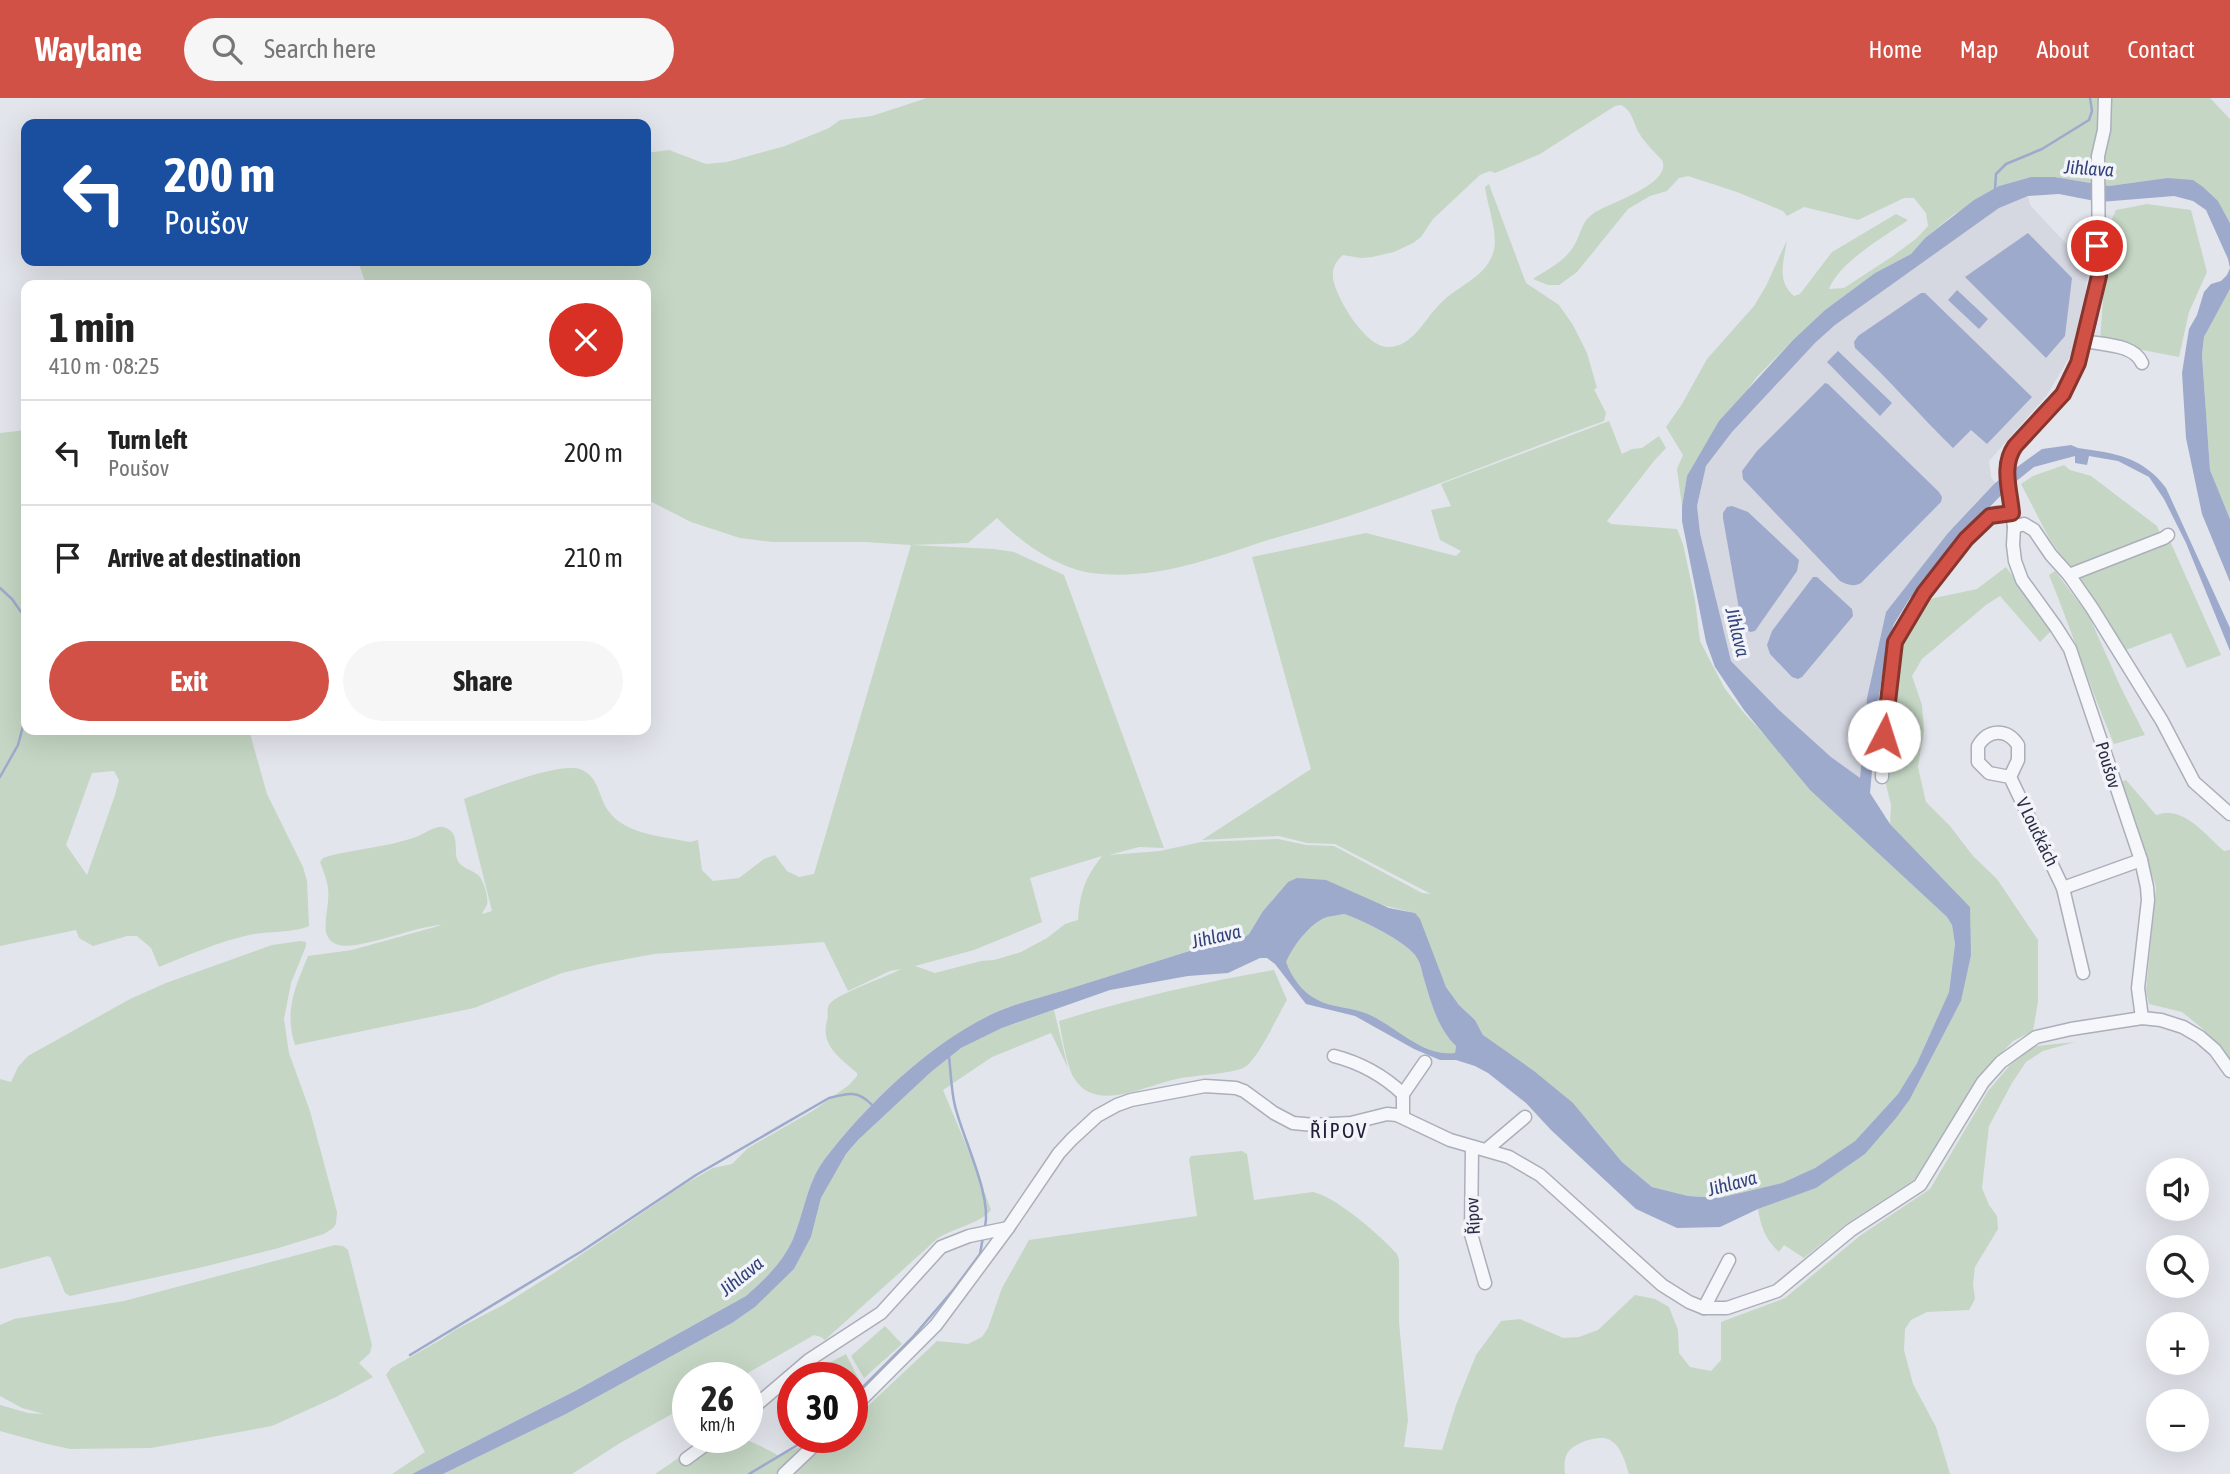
<!DOCTYPE html>
<meta charset="utf-8">
<style>
:root{--surface:#fff;--page:#f6f6f6;--text:#222;--muted:#767676;--line:#e0e0e0;--accent:#d25147}
body{margin:0;font-family:"Asap Condensed",sans-serif;background:var(--page);color:var(--text);height:100vh;display:flex;flex-direction:column;font-size:26px;white-space:nowrap}
*{box-sizing:border-box;margin:0}
p{font-size:23px;color:var(--muted)}
.icon{flex:none;width:38px;height:38px;fill:none;stroke:currentColor;stroke-width:2;stroke-linecap:round;stroke-linejoin:round}
.map{position:relative;flex:1;overflow:hidden}
.details{position:absolute;left:21px;top:182px;width:630px;height:455px;display:flex;flex-direction:column;background:var(--surface);border-radius:14px;box-shadow:0 7px 28px #0002}
.details>*{flex:none}
.hud{position:absolute;left:21px;top:21px;width:630px;height:147px;border-radius:14px;box-shadow:0 7px 28px #0002;background:#1a4fa0;color:#fff;overflow:hidden}
.buttons{position:absolute;left:2146px;top:1060px;display:grid;gap:14px}
.buttons a{display:grid;place-items:center;width:63px;height:63px;border-radius:50%;background:var(--surface);box-shadow:0 7px 28px #0002;font-size:35px}
.speed{position:absolute;left:672px;top:1264px;display:flex;gap:14px;font-size:35px;font-weight:700;text-align:center}
.speed>*{display:grid;place-content:center;width:91px;height:91px;border-radius:50%;background:var(--surface);box-shadow:0 7px 28px #0002;line-height:1}
.speed small{font-size:18px;font-weight:400}
.speed .limit{border:10px solid #d22;background:#fff;color:#111}
.pin{position:absolute;display:grid;place-items:center;width:60px;height:60px;color:#fff;margin:-30px;border:4px solid #fff;border-radius:50%;box-shadow:0 2px 7px #0007}
.me{position:absolute;width:77px;margin:-38px;rotate:5deg;stroke-linejoin:round;filter:drop-shadow(0 0 5px #0008)}
.turn{display:flex;align-items:center;gap:24px;height:147px;padding:0 28px;font-size:32px}
.turn .icon{width:91px;height:91px;stroke-width:2.5}
.turn b{display:block;font-size:49px;line-height:60px}
.round{display:grid;place-items:center;flex:none;width:74px;height:74px;border-radius:37px;background:var(--page)}
.summary{display:flex;align-items:center;justify-content:space-between;height:119px;padding:0 28px}
h1{font-size:42px;font-weight:700;line-height:52px}
.primary-button{display:flex;gap:14px;margin-top:auto;padding:14px 28px}
.primary-button a{flex:1;height:80px;border-radius:42px;background:var(--accent);color:#fff;font-size:28px;font-weight:700;line-height:80px;text-align:center}
.primary-button a+a{background:var(--page);color:var(--text)}
ul{padding:0;list-style:none}
li{display:flex;align-items:center;gap:21px;height:105px;padding:0 28px;border-top:2px solid var(--line)}
li div{flex:1}
li b{display:block;font-size:26px}
li em{font-style:normal}
header{display:flex;align-items:center;gap:42px;box-sizing:border-box;height:98px;padding:0 35px;background:var(--accent);color:#fff}
header strong{font-size:33px}
nav{display:flex;gap:38px;margin-inline-start:auto;font-size:24px}
.search{width:490px;height:63px;background:var(--page);display:flex;align-items:center;gap:18px;box-sizing:border-box;padding:0 24px;border-radius:38px;color:var(--muted);font-size:26px}
.map>svg:first-child{display:block}
</style>
<header>
<strong>Waylane</strong>
<div class="search"><svg class="icon" aria-label="search" viewBox="0 0 24 24"><circle cx="10" cy="10" r="6"/><path d="M15 15l6 6"/></svg>Search here</div>
<nav><a>Home</a><a>Map</a><a>About</a><a>Contact</a></nav>
</header>
<div class="map">
<svg width="2230" height="1376" viewBox="0 0 2230 1376">
<rect width="100%" height="100%" fill="#e3e5ec"/>
<!-- built -->
<polygon fill="#d5d7e1" points="2028,98 2030,107 2088,169 2084,215 2075,250 2047,297 1989,363 1991,379 1995,385 1948,435 1886,514 1867,600 1860,681 1831,659 1779,612 1731,563 1700,435 1697,408 1706,368 1732,334 1815,245 1835,227 1999,110"/>
<!-- green -->
<g fill="#c5d6c4" fill-rule="evenodd">
<path d="M927 0H2210L2230 21V125L2218 103 2167 80 2109 88 2055 79H2031L1999 88 1953 117 1925 140 1911 156 1875 175 1825 212 1793 242 1756 280 1687 378 1682 408 1677 371 1683 357 1666 329 1682 306 1707 261 1754 208 1766 188 1787 142C1784 163 1776 183 1794 198L1800 196 1832 154 1896 116 1908 122C1883 140 1840 163 1829 191L1844 190 1893 158 1917 140 1928 128 1926 115 1914 100H1904L1858 122 1804 109 1787 118 1783 113 1737 94 1688 78 1679 80 1667 93 1650 98 1628 111 1577 174 1559 187H1548L1533 181C1548 171 1566 163 1575 146 1581 135 1582 122 1594 115 1609 105 1673 86 1662 62 1654 54 1645 45 1639 35 1633 25 1633 13 1621 7L1615 8 1540 56 1495 75 1490 73 1480 77 1433 121 1421 139 1413 145 1394 154 1372 159 1361 160 1343 157C1336 163 1332 170 1333 180 1336 200 1365 248 1387 249 1412 250 1424 222 1439 207 1457 187 1487 180 1494 152 1498 135 1487 106 1485 89L1489 86 1526 185 1559 207 1573 227 1587 255 1597 290 1594 291 1606 315 1604 323C1518 354 1435 389 1349 418 1323 427 1295 434 1268 442 1210 461 1154 483 1092 475 1056 470 1021 444 997 420L968 445 911 447 994 451 1014 454 1064 477 1164 750 1139 749 1109 757 1160 753 1201 744 1278 741 1306 747 1334 748 1422 795 1431 796 1335 746 1307 745 1279 738 1202 742 1311 671 1252 459 1366 435 1456 458 1461 453 1440 442 1431 412 1451 408 1441 386 1609 323 1622 356 1632 351 1642 350 1659 338 1666 350 1654 363 1607 423 1611 426 1677 431 1683 446 1695 502 1700 543 1725 591 1744 615 1775 648 1810 692 1947 819 1952 827 1955 846 1949 894 1917 965 1898 996 1855 1043 1815 1070 1782 1085 1719 1100 1688 1098 1652 1089 1622 1064 1591 1026 1483 937 1475 922 1459 907 1446 889 1415 815 1288 784 1263 813 1249 836 1241 842 1215 845C1164 861 1113 877 1062 893 1039 900 1014 906 992 916 928 947 867 1006 824 1062 807 1085 804 1115 793 1141 783 1164 765 1181 746 1198L575 1293 412 1376H392L425 1354 386 1277 391 1270 442 1241 455 1232 503 1207 551 1177 685 1086 713 1070 732 1066 748 1050 814 1012 849 987 857 978V975C840 960 820 947 827 923 829 917 826 912 829 907 835 896 887 879 901 871L890 873 848 893 824 844 654 856 600 866 562 875 474 910 295 947C284 912 295 890 308 858L352 852 442 827C417 827 354 855 336 846 331 844 327 839 326 834 324 820 330 804 328 790 327 782 323 772 320 764L323 760 329 758C357 751 386 749 413 740 421 738 435 727 443 729 460 733 454 749 457 761 460 770 471 771 478 777 483 781 489 799 487 807 487 807 482 815 482 816L492 813 464 701C487 693 562 662 582 672 599 680 598 697 607 711 624 737 662 738 690 744L698 742 702 772 713 783 739 780 764 761 775 757 787 773 799 779 814 776 911 447 865 444H773L740 440 691 424 646 401V187H366L358 163H646V55L669 52 706 66 727 64 785 48 829 30 840 22 872 18ZM1102 758C1085 780 1080 794 1078 822L1065 826 1047 840 1021 854 994 862 981 863 935 875 915 868 974 852 1042 824 1030 780Z"/>
<polygon points="2147,106 2191,112 2207,174 2189,214 2179,259 2100,244 2108,129 2116,112"/>
<polygon points="2230,191 2230,421 2210,372 2202,257 2204,239"/>
<path d="M26 332V632H249L267 696 303 769 307 783 309 828C295 835 266 833 249 837 218 844 188 857 159 869L151 850 137 838H127L93 848 79 840 76 832 0 848V335ZM114 673 119 682 115 697 87 777 66 747 92 675Z"/>
<polygon points="2064,367 2070,372 2091,378 2157,428 2161,438 2072,470 2069,469 2049,440 2021,386 2033,378"/>
<polygon points="2170,443 2221,557 2187,570 2171,535 2123,553 2076,481"/>
<path d="M2006 469 2052 532 2040 544 2000 498 1986 507 1922 561 1912 578 1922 607 1924 632 1918 669 1926 704 1950 728 1973 758 1997 781 2038 842V904L2033 933 2013 943 1977 981 1915 1081 1846 1126 1804 1160 1784 1147 1779 1154C1765 1141 1761 1129 1758 1111L1815 1090 1865 1056 1910 1001 1961 903 1970 809 1890 726 1891 707 1883 674 1899 544 1925 502 1977 491Z"/>
<path d="M2055 473 2089 518 2121 590 2145 637 2114 646C2090 590 2072 533 2049 477Z"/>
<path d="M2126 682 2156 717C2184 707 2204 736 2224 753L2230 752V960L2202 930 2182 914 2149 906 2146 893 2156 789 2121 684Z"/>
<path d="M1344 816C1361 821 1409 845 1417 860 1421 866 1422 875 1424 881 1431 905 1438 931 1456 948L1455 955C1422 959 1396 928 1368 916 1352 909 1331 910 1316 901 1302 894 1291 878 1285 864 1293 848 1310 825 1327 819 1333 818 1339 817 1344 816Z"/>
<polygon points="301,843 306,844 306,848 291,885 284,921 289,955 310,1013 337,1114 336,1126 333,1130 324,1136 275,1151 203,1169 70,1198 65,1195 51,1160 48,1158 0,1171 0,981 11,984 18,969 28,958 130,901 166,885 272,847"/>
<path d="M1274 872 1287 902C1278 917 1258 961 1245 969 1234 976 1193 977 1177 981 1146 987 1095 1016 1074 980 1067 969 1062 938 1059 923 1130 901 1200 885 1274 872Z"/>
<path d="M1054 912 1068 970 1051 935 992 959 943 992 975 1068 991 1112C981 1125 954 1130 938 1140L825 1242 821 1239 814 1237 741 1279H688V1307L620 1345 572 1376H443L566 1316 732 1225 755 1209 794 1171 811 1139 821 1100 846 1056 858 1042 931 974 961 950 1002 930Z"/>
<path d="M2075 944 2043 953 2026 964 2012 985 1989 1028 1982 1090 1989 1107 1997 1118 1998 1131 1975 1169 1973 1186 1975 1201 1969 1212 1927 1214 1911 1222 1905 1231 1904 1252 1913 1286 1936 1329 1950 1376H1629C1625 1364 1622 1349 1610 1342 1599 1336 1575 1345 1568 1354 1564 1360 1564 1369 1565 1376H655C671 1366 694 1347 711 1340 733 1331 761 1348 779 1358L822 1339H852V1323L937 1243 968 1246 982 1239 988 1230 1002 1190 1029 1142 1197 1118 1189 1061 1191 1058 1242 1053 1247 1056 1254 1102 1313 1094C1335 1098 1381 1138 1397 1156L1399 1162V1224L1408 1322 1404 1349 1442 1352 1456 1307 1476 1257 1501 1223 1520 1221 1563 1240 1579 1239 1598 1232 1635 1197 1655 1201 1669 1209 1678 1232 1679 1255 1690 1269 1711 1273 1721 1262V1224L1785 1200 1861 1137 1930 1091 1988 993 2011 966 2036 948Z"/>
<polygon points="335,1147 343,1148 348,1152 372,1247 370,1255 359,1265 373,1279 336,1299 272,1328 151,1350 70,1351 47,1346 0,1333 0,1307 28,1315 44,1316 22,1310 0,1298 0,1227 14,1221 124,1203"/>
<polygon points="885,1228 902,1246 864,1280 851,1258"/>
<polygon points="846,1256 861,1286 852,1292 852,1279 837,1279 829,1265"/>
</g>
<!-- water -->
<g fill="#9eaacc" fill-rule="evenodd">
<path d="M2031 79H2055L2109 88 2167 80 2193 82 2203 89 2218 103 2230 125V191L2204 239 2202 257 2210 372 2230 421V484L2202 416 2186 340 2182 275 2189 231 2197 217 2204 194 2211 186 2221 183 2227 177 2230 170 2228 161 2206 112 2193 103 2174 98 2100 104 2059 96 2028 98 1999 110 1835 227 1815 245 1732 334 1706 368 1697 408 1700 435 1731 563 1779 612 1831 659 1860 680 1867 600 1886 514 1948 435 1995 385 2042 351 2071 347 2078 350C2115 355 2143 359 2166 390L2230 530V553L2186 445 2164 401 2149 379 2118 363 2089 358 2087 367 2075 365V358L2034 369 2009 389 1956 444 1919 492 1910 500 1894 526 1887 546 1878 606 1870 695 1890 726 1970 809 1971 857 1961 903 1910 1001 1896 1020 1865 1056 1816 1090 1758 1111 1720 1129 1677 1130 1636 1111 1551 1032 1526 1005 1488 975 1475 968 1456 962H1440L1414 951 1355 918 1306 906 1275 866 1267 860H1260L1228 875 1188 878 1110 892 1002 930 961 950 931 974 858 1042 846 1056 821 1100 811 1139 794 1171 755 1209 732 1225 566 1316 443 1376H412L575 1293 746 1198C765 1181 783 1164 793 1141 804 1115 807 1085 824 1062 867 1006 928 947 992 916 1014 906 1039 900 1062 893 1113 877 1164 861 1215 845L1241 842 1249 836 1263 813 1288 784 1297 780 1326 782 1389 810 1415 815 1420 821 1446 889 1459 907 1475 922 1483 937 1534 973 1573 1005 1622 1064 1652 1089 1688 1098 1719 1100 1782 1085 1815 1070 1855 1043 1898 996 1917 965 1949 894 1955 846 1952 827 1947 819 1810 692 1744 612 1715 569 1706 544 1682 423V408L1687 378 1719 323 1793 242 1825 212 1875 175 1911 156 1925 140 1974 102 1999 88ZM1344 816C1361 821 1409 845 1417 860 1421 866 1422 875 1424 881 1431 905 1438 931 1456 948L1455 955C1422 959 1396 928 1368 916 1352 909 1331 910 1316 901 1302 894 1291 878 1286 864 1293 848 1310 825 1327 819 1333 818 1339 817 1344 816Z"/>
<polygon points="2028,135 2072,180 2065,238 2046,260 1965,179"/>
<polygon points="1957,192 1988,221 1979,231 1948,202"/>
<path d="M1921 195H1925L2032 299 1987 346 1971 332 1953 350C1919 317 1890 282 1855 250L1854 244 1858 238Z"/>
<polygon points="1838,253 1892,305 1880,318 1827,264"/>
<path d="M1825 285 1828 286 1939 394 1942 399 1941 404 1861 485C1853 489 1848 487 1840 483L1743 381 1742 373 1757 353Z"/>
<polygon points="1732,408 1748,414 1799,462 1797,473 1755,533 1750,534 1742,528 1723,420 1723,415 1727,409"/>
<polygon points="1813,479 1817,479 1852,511 1853,518 1802,579 1798,581 1792,579 1770,556 1767,547 1772,533"/>
</g>
<g fill="none" stroke-linecap="round" stroke-linejoin="round">
<!-- stream -->
<g stroke="#9eaacc" stroke-width="2.5">
<polyline points="1995,92 1996,76 2006,66 2042,51 2089,22 2092,13 2090,0"/>
<polyline points="0,490 12,501 26,521"/>
<polyline points="0,679 18,647 26,617"/>
<path d="M949 959C951 975 951 992 955 1008 963 1041 992 1097 985 1129"/>
<path d="M410 1257 582 1153 696 1077 829 1000C848 995 858 992 872 1007"/>
<polyline points="852,1300 912,1240 954,1191 980,1156 983,1139"/>
<polyline points="749,1376 811,1339"/>
</g>
<defs>
<g id="minor">
<polyline points="2105,0 2104,32 2098,58 2099,178 2089,226 2078,265 2063,296 2015,348 2009,357 2007,368 2014,429 2013,447 2015,463 2022,482 2056,529 2070,551 2141,762 2147,789 2148,802 2138,890 2142,920"/>
<path d="M2085 243C2103 247 2134 246 2142 265"/>
<polyline points="2014,429 2024,426 2034,432 2051,457 2069,477 2092,510 2162,623 2194,684 2230,716"/>
<polyline points="2069,477 2164,440 2168,437"/>
<polyline points="1882,679 1885,618 1895,543 1924,494 1966,441 1990,418 1996,415 2012,415"/>
<path d="M2010 679 1989 675 1978 664V648C1988 631 2007 630 2018 647V662L2010 679 2063 790 2083 875"/>
<polyline points="2063,790 2141,762"/>
<path d="M1334 958C1361 965 1383 977 1403 996"/>
<polyline points="1403,1019 1403,996 1425,964"/>
<polyline points="1472,1049 1471,1136 1485,1185"/>
<polyline points="1486,1052 1525,1019"/>
<polyline points="1704,1210 1729,1162"/>
<polyline points="852,1311 936,1227 1008,1130 1059,1055 1072,1041 1097,1018 1117,1007 1131,1002 1205,988 1236,990 1244,993 1274,1015 1293,1025 1314,1027 1351,1025 1387,1016 1397,1017 1450,1042 1509,1059 1540,1077 1662,1187 1689,1204 1704,1210 1727,1210 1777,1193 1851,1132 1920,1087 1983,984 2001,964 2036,939 2071,931 2142,920 2161,922 2183,929 2200,939 2215,952 2230,973"/>
<polyline points="747,1315 809,1262 881,1215 941,1149 969,1138 1008,1130"/>
<polyline points="686,1361 716,1339"/>
<polyline points="784,1376 823,1339"/>
</g>
</defs>
<!-- minor casing -->
<use href="#minor" stroke="#acaeba" stroke-width="15"/>
<!-- minor -->
<use href="#minor" stroke="#f6f7fa" stroke-width="12"/>
</g>
<g fill="none" stroke-linecap="round" stroke-linejoin="round">
<defs>
<path id="route" d="M1884 638 1895 544 1924 495 1966 441 1990 418 2012 415C2010 392 2001 368 2015 348L2063 296 2078 265 2099 178 2097 148"/>
</defs>
<!-- route casing -->
<use href="#route" stroke="#88352e" stroke-width="18"/>
<!-- route -->
<use href="#route" stroke="#d25147" stroke-width="12"/>
</g>
<g text-anchor="middle" stroke-width="7" stroke-linejoin="round" paint-order="stroke">
<!-- street labels -->
<g font-size="18" fill="#2a2e45" stroke="#f3f4f9">
<text transform="translate(2108 667) rotate(73)" y="6">Poušov</text>
<text transform="translate(2037 734) rotate(64)" y="6">V Loučkách</text>
<text transform="translate(1473 1118) rotate(-93)" y="6">Řípov</text>
</g>
<!-- water labels -->
<g font-size="19" font-style="italic" fill="#33437a" stroke="#f3f4f9">
<text transform="translate(2089 70) rotate(4)" y="7">Jihlava</text>
<text transform="translate(1738 534) rotate(76)" y="7">Jihlava</text>
<text transform="translate(1216 838) rotate(-13)" y="7">Jihlava</text>
<text transform="translate(1732 1085) rotate(-15)" y="7">Jihlava</text>
<text transform="translate(741 1178) rotate(-39)" y="7">Jihlava</text>
</g>
<!-- quarter labels -->
<g font-size="21" letter-spacing="2" fill="#1c1f36" stroke="#f3f4f9">
<text x="1339" y="1040">ŘÍPOV</text>
</g>
</g>
</svg>
<div class="buttons">
<a><svg class="icon" aria-label="sound" viewBox="0 0 24 24"><path d="M4 9h4l5-4v14l-5-4H4zM17 9q2 3 0 6"/></svg></a>
<a><svg class="icon" aria-label="search" viewBox="0 0 24 24"><circle cx="10" cy="10" r="6"/><path d="M15 15l6 6"/></svg></a>
<a>+</a>
<a>−</a>
</div>
<div class="speed"><div>26<small>km/h</small></div><div class="limit">30</div></div>
<div class="pin" style="left:2097px;top:148px;background:#d93025"><svg class="icon" aria-label="arrive" viewBox="0 0 24 24"><path d="M6 21V4h12l-3 4 3 4H6"/></svg></div>
<svg class="me" style="left:1884px;top:638px" viewBox="-20 -20 40 40"><circle r="19" fill="#fff"/><path d="M0-13L10 11 0 6-10 11z" fill="#d25147"/></svg>
<div class="hud">
<div class="turn"><svg class="icon" aria-label="left" viewBox="0 0 24 24"><path d="M17 20v-9H6M10 6l-5 5 5 5"/></svg><div><b>200 m</b>Poušov</div></div>
</div>
<section class="details">
<div class="summary"><div><h1>1 min</h1><p>410 m · 08:25</p></div><a class="round" style="background:#d93025;color:#fff"><svg class="icon" aria-label="close" viewBox="0 0 24 24"><path d="M6 6l12 12M18 6L6 18"/></svg></a></div>
<ul>
<li><svg class="icon" aria-label="left" viewBox="0 0 24 24"><path d="M17 20v-9H6M10 6l-5 5 5 5"/></svg><div><b>Turn left</b><p>Poušov</p></div><em>200 m</em></li>
<li><svg class="icon" aria-label="arrive" viewBox="0 0 24 24"><path d="M6 21V4h12l-3 4 3 4H6"/></svg><div><b>Arrive at destination</b></div><em>210 m</em></li>
</ul>
<div class="primary-button"><a>Exit</a><a>Share</a></div>
</section>
</div>
